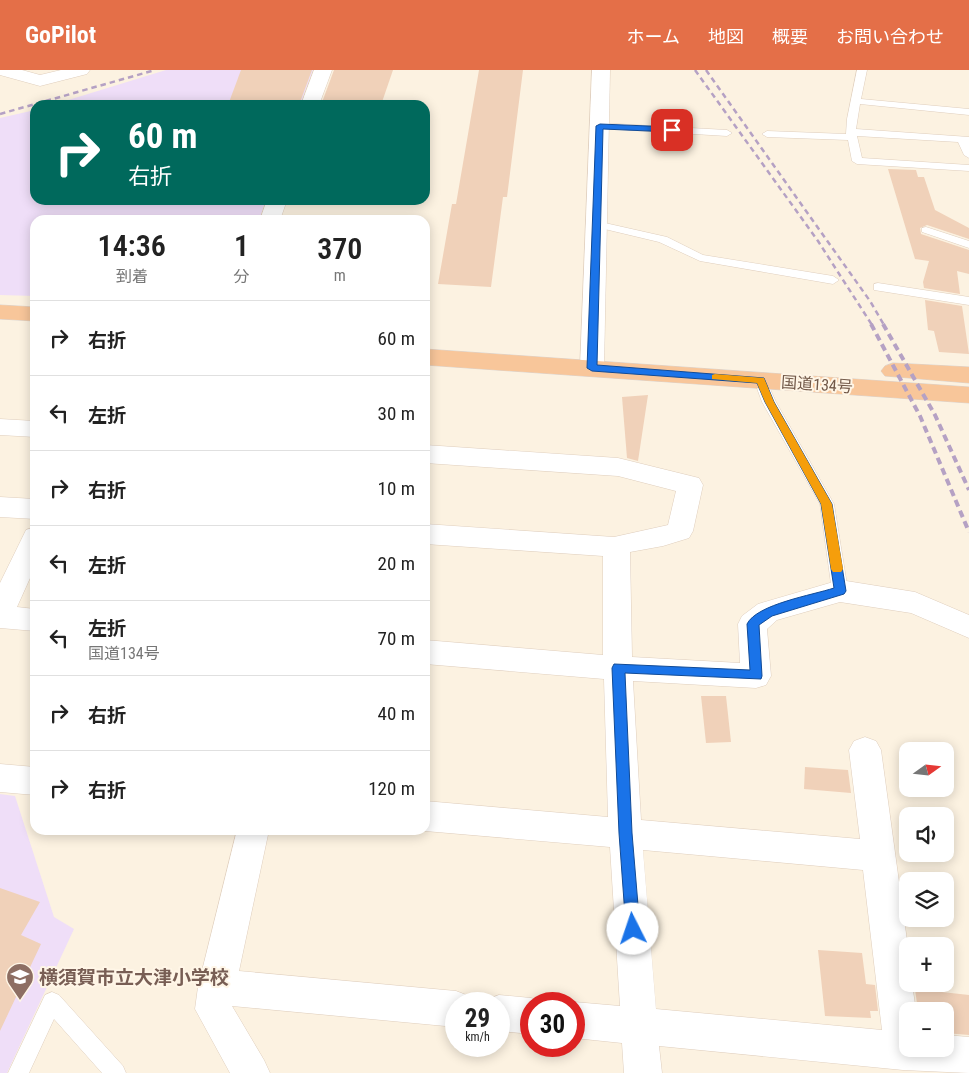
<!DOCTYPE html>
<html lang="ja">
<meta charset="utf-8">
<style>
:root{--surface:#fff;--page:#f6f6f6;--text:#222;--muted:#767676;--line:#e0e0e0;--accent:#e46f48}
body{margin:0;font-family:"Roboto Condensed","Noto Sans JP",sans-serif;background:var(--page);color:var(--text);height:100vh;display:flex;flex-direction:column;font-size:19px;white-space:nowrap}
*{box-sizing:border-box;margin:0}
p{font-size:16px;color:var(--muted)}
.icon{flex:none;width:28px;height:28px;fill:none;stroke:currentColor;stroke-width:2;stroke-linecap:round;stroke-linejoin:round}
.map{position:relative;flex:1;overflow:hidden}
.side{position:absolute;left:30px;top:145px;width:400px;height:620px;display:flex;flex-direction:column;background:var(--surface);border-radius:15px;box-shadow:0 2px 12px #0003}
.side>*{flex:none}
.hud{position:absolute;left:30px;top:30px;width:400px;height:105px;border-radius:15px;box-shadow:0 2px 12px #0003;background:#00695c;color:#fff;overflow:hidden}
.needle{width:32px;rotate:75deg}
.fabs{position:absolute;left:899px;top:672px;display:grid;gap:10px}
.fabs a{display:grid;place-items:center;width:55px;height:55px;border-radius:10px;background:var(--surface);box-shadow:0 2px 12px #0003;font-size:25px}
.speed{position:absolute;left:445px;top:922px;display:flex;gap:10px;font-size:25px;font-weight:700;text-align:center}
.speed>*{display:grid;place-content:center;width:65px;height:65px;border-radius:50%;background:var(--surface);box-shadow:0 2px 12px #0003;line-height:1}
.speed small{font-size:12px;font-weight:400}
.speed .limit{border:8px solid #d22;background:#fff;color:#111}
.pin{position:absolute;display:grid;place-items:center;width:42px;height:42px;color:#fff;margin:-21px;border-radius:10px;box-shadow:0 2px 8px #0006}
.me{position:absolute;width:55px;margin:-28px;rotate:356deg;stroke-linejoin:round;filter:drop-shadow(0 0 4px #0008)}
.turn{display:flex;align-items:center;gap:18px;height:105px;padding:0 15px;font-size:22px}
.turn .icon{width:65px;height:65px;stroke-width:2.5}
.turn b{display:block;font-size:35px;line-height:42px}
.eta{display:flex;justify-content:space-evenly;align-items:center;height:85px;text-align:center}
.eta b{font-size:30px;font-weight:600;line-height:35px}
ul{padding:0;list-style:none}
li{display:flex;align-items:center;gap:15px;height:75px;padding:0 15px;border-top:1px solid var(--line)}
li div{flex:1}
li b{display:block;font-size:19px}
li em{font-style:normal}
header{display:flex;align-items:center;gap:30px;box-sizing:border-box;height:70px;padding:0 25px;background:var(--accent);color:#fff}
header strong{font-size:24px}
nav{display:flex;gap:28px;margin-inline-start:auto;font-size:18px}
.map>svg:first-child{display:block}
</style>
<header>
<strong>GoPilot</strong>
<nav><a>ホーム</a><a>地図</a><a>概要</a><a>お問い合わせ</a></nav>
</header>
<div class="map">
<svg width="969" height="1003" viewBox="0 0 969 1003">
<rect width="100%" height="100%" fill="#fcf2e1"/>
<!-- education -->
<g fill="#efdef8">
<polygon points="166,0 313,0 300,35 52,35"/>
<polygon points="35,40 35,130 266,130 259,150 35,150 35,226 0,225 0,48"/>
<polygon points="0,724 15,726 54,847 74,859 7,1003 0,1003"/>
</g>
<!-- building -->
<g fill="#f0d1b9">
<polygon points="241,0 312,0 299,35 228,35"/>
<polygon points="334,0 393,0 381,35 321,35"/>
<polygon points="479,0 523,0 507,127 503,127 491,217 438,214 452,134 456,134"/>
<polygon points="888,99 916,100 918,107 924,107 935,140 969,158 969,169 927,155 920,158 921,164 969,180 969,204 957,201 960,224 924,218 923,212 929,191 915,189"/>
<polygon points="925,230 962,236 969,284 939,282 934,261 928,260"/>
<polygon points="648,325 638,391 627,388 622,327"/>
<polygon points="701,626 726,626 731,672 706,673"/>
<polygon points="805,697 848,700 851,723 804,719"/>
<polygon points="0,818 40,832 21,865 41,874 0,961"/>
<polygon points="818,880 862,883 866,914 875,915 878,941 870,941 871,948 825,946"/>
<polygon points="915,919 969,925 969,965 945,963 945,941 918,941"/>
</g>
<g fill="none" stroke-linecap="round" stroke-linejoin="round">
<defs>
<g id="service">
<polygon points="857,0 867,0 861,29 969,39 969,45 860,34 856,59 969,67 969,88 964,85 958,72 857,66 862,88 969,95 969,101 857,94 852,91 848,70 767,67 762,64 767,61 846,64 847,49"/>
<polygon points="599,53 727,60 732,63 727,66 595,58 594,56"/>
<polygon points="596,151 667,167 703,185 833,206 839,210 833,214 700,191 659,172 592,156 592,152"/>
<polygon points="926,157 969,171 969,178 922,162 922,158"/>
<polygon points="878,213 969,227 969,235 874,220 874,214"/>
<polygon points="760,306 766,310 776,332 834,434 848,521 845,525 835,525 832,521 820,434 762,332 754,310"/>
<polygon points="52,922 59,925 123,996 126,1003 102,1003 54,949 29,1003 8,1003 45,925"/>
</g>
<g id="minor">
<polygon points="0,0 22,0 40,5 61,0 90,0 87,4 40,16 0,5"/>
<polygon points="314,0 332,0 319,35 301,35"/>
<polygon points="592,0 610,0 604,298 600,303 592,306 584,303 580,298"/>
<polygon points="267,130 287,130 280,150 260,150"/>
<polygon points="0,349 35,351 35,367 0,365"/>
<path d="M425 375 618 388 699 408 703 415 693 461 689 468 663 476 630 482 632 587 740 593 738 554 742 546 758 534 840 510 915 522 969 545V568L911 543 840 532 777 550 767 559 771 606 766 615 756 618 633 611 641 750 860 769 849 680 854 671 865 667 876 671 881 680 908 878V914H912L916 941H908V979H945V965L969 967V1003L903 1000 659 976 662 1003H624L622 973 574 968V934H569L574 932 620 936 610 777 425 761V731L608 747 604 609 425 594V570L603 585V486L425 474V454L614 467 668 455 676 421 618 406 425 393ZM643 780 863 800 882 960 656 939Z"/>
<polygon points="0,427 35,429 35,449 0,447"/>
<polygon points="35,457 35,497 17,537 35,539 35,561 0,558 0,513 26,460"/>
<polygon points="0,694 35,697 35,725 0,722"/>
<polygon points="237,760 269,760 239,901 456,921 469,926 472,934 456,934 456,957 232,936 264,990 270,1003 230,1003 195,939 198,917"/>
<polygon points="499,925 531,928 544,933 531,934 531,964 499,961 499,934 485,934 486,930"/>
</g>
<g id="trunk">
<polygon points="0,235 35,237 35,251 0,249"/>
<polygon points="425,279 969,317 969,333 425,295"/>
<polygon points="893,293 969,297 969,313 885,306 881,301 885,296"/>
</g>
</defs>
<!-- service casing -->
<use href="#service" stroke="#dfcebd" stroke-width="1"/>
<!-- minor casing -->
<use href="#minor" stroke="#dfcebd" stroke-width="1"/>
<!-- trunk casing -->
<use href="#trunk" stroke="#dad4d0" stroke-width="1"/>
<!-- service -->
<use href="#service" fill="#fff" fill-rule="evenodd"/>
<!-- minor -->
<use href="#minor" fill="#fff" fill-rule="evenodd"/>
<!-- trunk -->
<use href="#trunk" fill="#f8c69a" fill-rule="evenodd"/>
<!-- rail-far1 -->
<g stroke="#b5a1c4" stroke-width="2.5" stroke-dasharray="5.5 4" stroke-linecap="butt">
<polyline points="695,0 818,171 872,255"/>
<polyline points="706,0 870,231 884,255"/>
<polyline points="0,44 155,0"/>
</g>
<!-- rail -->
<g stroke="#b5a1c4" stroke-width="4" stroke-dasharray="7 4.5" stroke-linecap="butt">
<polyline points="871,254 920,346 969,462"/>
<polyline points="883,254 935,345 969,420"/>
</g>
</g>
<!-- route -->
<path fill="#1a73e8" stroke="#114b97" d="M600 54 672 57 676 60 672 62 603 59 597 295 764 308 774 332 832 434 846 521 844 524 772 546 759 555 762 606 761 609 625 603 632 763 640 859 638 864 633 866 628 864 626 859 619 763 612 598 614 594 750 600 747 554C757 534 813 525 834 518L821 434 765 332 757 313 592 301 587 298 596 56Z"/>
<!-- slow -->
<polygon fill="#f59e0b" points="715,304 764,308 774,332 832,434 843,499 841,502 833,502 831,499 821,434 765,332 757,313 712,309 712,305"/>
<!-- icons -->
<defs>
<symbol id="school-pin" viewBox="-11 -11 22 30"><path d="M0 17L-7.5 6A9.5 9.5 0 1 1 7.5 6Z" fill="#8d6e63" stroke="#fff6e7"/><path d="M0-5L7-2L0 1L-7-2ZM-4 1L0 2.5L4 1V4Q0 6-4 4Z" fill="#fff"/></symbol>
</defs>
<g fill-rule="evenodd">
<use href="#school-pin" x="4" y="891" width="32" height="43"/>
</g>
<g text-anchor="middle" stroke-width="4" stroke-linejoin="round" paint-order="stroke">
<!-- street labels -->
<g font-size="16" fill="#725949" stroke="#fff6e7">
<text transform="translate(817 314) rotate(4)" y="6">国道134号</text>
</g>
<!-- near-education labels -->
<g font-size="19" font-weight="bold" fill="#785e54" stroke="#fff6e7" text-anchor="start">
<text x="39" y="914">横須賀市立大津小学校</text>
</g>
</g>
</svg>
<div class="fabs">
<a><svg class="needle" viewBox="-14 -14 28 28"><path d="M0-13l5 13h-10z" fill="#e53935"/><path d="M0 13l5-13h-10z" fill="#767676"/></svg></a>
<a><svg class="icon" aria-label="sound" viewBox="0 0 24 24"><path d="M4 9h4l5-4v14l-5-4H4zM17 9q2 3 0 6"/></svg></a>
<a><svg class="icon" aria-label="layers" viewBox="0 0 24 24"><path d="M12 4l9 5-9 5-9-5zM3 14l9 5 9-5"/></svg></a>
<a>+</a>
<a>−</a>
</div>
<div class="speed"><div>29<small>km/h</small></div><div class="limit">30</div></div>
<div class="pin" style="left:672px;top:60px;background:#d93025"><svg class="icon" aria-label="arrive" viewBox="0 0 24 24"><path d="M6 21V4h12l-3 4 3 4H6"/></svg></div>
<svg class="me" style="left:633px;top:859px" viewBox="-20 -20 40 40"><circle r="19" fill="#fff"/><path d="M0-13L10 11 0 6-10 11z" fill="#1a73e8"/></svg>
<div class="hud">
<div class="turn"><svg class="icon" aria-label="right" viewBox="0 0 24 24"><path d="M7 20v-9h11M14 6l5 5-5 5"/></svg><div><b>60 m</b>右折</div></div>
</div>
<section class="side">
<div class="eta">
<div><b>14:36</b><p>到着</p></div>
<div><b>1</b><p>分</p></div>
<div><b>370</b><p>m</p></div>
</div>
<ul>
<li><svg class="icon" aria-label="right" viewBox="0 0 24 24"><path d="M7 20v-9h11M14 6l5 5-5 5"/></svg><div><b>右折</b></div><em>60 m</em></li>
<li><svg class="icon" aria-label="left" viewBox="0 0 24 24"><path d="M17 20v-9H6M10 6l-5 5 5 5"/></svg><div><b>左折</b></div><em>30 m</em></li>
<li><svg class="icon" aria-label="right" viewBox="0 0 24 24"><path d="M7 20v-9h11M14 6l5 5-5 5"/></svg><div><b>右折</b></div><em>10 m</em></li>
<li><svg class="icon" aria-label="left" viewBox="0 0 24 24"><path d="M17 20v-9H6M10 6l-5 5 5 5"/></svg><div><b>左折</b></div><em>20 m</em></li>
<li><svg class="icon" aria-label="left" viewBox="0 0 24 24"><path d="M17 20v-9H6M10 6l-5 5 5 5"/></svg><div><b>左折</b><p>国道134号</p></div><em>70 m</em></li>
<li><svg class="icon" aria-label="right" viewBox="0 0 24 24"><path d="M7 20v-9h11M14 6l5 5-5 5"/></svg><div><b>右折</b></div><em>40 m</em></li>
<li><svg class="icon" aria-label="right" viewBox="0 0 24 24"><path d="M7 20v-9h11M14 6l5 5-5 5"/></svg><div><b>右折</b></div><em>120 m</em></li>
</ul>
</section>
</div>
